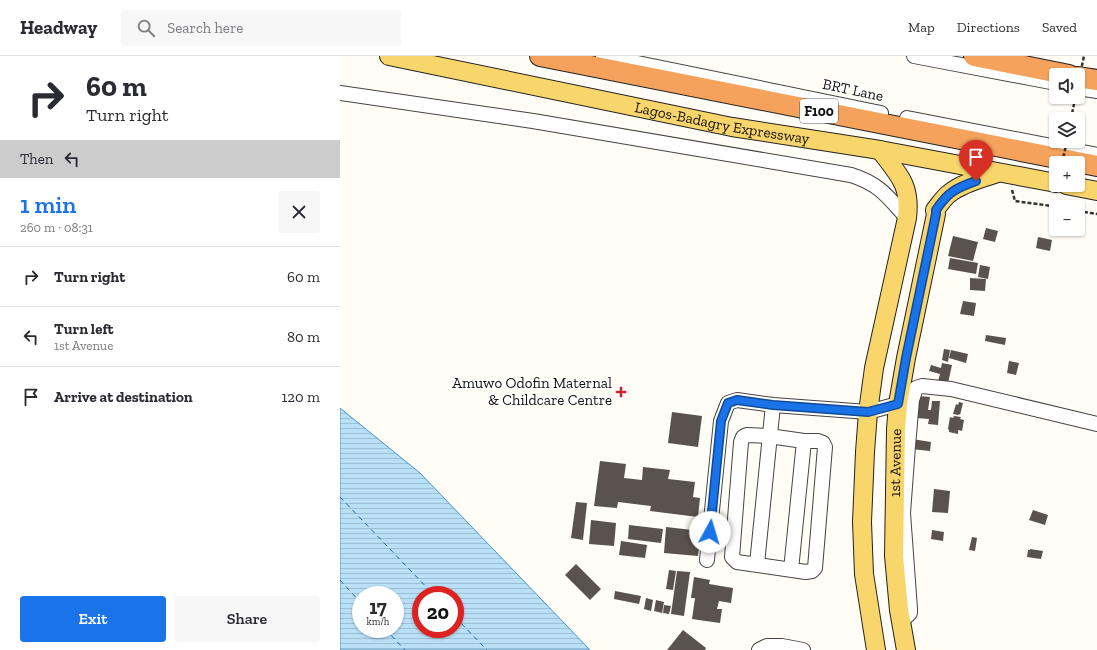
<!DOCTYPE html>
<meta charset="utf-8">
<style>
:root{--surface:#fff;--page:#f7f7f7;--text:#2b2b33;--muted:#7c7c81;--line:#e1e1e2;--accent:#1a73e8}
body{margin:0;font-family:"Zilla Slab",serif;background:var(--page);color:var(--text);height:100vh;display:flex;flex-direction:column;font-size:15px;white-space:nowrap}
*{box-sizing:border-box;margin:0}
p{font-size:13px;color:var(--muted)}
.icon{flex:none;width:22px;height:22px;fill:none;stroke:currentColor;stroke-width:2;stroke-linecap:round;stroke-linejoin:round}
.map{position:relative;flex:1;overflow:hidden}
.details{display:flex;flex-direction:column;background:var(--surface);width:340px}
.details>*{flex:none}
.banner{background:#fff;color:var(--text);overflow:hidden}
.buttons{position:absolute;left:709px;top:12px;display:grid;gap:8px}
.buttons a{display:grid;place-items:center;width:36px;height:36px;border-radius:4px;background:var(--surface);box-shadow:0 1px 3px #0004;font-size:20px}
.speed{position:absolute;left:12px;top:530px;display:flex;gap:8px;font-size:20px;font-weight:700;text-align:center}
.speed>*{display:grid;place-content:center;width:52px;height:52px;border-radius:50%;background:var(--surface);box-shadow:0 1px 3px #0004;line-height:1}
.speed small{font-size:10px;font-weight:400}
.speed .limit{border:6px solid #d22;background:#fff;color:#111}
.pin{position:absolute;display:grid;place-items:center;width:34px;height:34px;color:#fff;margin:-41px -17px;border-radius:50% 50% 50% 0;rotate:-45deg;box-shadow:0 0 4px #0007}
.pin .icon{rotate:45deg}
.me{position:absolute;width:44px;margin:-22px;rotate:6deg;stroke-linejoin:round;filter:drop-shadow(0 0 3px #0008)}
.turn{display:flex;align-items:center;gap:14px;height:84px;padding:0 20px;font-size:18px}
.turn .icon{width:52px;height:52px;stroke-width:2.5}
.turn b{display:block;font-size:28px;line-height:34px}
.then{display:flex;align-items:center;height:38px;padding:0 20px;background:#0003;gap:8px;font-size:15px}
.round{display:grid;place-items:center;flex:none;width:42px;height:42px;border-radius:4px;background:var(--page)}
.summary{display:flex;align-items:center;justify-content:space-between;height:68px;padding:0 20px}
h1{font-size:24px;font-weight:600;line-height:30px;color:var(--accent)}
.primary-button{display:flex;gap:8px;margin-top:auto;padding:8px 20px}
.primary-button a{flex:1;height:46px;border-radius:4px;background:var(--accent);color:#fff;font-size:16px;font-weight:600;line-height:46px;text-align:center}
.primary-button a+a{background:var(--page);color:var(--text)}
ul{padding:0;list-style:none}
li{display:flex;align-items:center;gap:12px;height:60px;padding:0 20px;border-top:1px solid var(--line)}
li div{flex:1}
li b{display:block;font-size:15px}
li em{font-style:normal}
header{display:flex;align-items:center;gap:24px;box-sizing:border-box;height:56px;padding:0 20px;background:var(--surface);border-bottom:1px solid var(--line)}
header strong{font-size:19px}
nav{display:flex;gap:22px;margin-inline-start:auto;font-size:14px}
.search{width:280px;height:36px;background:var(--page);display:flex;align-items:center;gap:10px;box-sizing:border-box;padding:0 14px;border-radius:4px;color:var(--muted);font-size:15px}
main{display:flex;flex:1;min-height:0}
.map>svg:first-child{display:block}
</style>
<header>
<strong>Headway</strong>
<div class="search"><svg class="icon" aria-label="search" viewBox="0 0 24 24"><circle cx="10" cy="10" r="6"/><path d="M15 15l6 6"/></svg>Search here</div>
<nav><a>Map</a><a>Directions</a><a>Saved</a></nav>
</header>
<main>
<section class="details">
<div class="banner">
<div class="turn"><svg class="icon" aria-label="right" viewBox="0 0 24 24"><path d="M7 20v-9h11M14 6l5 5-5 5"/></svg><div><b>60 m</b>Turn right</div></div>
<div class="then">Then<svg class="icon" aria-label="left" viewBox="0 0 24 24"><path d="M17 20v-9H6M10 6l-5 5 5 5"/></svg></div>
</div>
<div class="summary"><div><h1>1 min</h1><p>260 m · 08:31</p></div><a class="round"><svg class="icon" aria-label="close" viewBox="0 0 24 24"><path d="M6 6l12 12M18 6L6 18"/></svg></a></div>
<ul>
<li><svg class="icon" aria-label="right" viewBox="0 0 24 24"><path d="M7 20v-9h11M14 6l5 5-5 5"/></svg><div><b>Turn right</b></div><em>60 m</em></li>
<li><svg class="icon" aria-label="left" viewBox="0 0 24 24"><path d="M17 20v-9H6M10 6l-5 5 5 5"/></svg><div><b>Turn left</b><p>1st Avenue</p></div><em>80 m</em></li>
<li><svg class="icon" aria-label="arrive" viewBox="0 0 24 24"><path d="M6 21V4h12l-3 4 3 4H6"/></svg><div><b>Arrive at destination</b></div><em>120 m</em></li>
</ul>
<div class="primary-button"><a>Exit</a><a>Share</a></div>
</section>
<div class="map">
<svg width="757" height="594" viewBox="0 0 757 594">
<defs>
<pattern id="water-rules" width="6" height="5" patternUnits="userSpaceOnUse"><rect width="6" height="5" fill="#b9e0f7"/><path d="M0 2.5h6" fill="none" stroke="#9ebfd3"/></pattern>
</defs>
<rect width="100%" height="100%" fill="#fffdf5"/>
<!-- water -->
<path fill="url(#water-rules)" stroke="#3f96cf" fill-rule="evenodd" d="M0 352 80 417 250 594H0ZM21 539H55V573H21ZM81 539H115V573H81Z"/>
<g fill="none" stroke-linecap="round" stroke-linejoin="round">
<!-- ferry -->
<g stroke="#1768a6" stroke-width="1" stroke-dasharray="5 4" stroke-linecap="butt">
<polyline points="0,441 94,539"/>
<polyline points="0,524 21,547"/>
<polyline points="115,561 147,594"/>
<polyline points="45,573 65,594"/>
</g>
</g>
<!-- building -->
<g fill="#5a524d">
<polygon points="646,172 658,175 655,186 643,183"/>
<polygon points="613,180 638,186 633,205 608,200"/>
<polygon points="698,181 712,184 710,195 696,192"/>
<polygon points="610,202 638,207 636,218 608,213"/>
<polygon points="640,209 650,211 648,223 638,221"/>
<polygon points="630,222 646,223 645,235 630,234"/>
<polygon points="623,245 636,247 634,260 620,258"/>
<polygon points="646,279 666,282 665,289 645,285"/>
<polygon points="604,293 610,294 608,306 602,304"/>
<polygon points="611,294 628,298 626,307 609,302"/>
<polygon points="669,305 679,307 676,319 667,317"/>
<polygon points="602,307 612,309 608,327 598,325 600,318 589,315 591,309 601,312"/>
<polygon points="579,340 590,341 588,354 591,354 592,345 600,345 598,369 588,368 589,363 577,362"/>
<polygon points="619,346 623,347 620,359 619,358 618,359 613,358 616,348 618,349"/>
<polygon points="332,356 362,360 358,391 328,387"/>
<polygon points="614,360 621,361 620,363 624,364 622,375 618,374 618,378 609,376 609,374 608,373 610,361 613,362"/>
<polygon points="572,383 591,386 590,395 571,393"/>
<polygon points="260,405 286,408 284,422 302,424 303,411 330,414 328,423 355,426 353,441 360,442 358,461 310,455 311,450 278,446 277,452 254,450"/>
<polygon points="594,433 610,435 608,457 592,456"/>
<polygon points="236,446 247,447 243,484 231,482"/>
<polygon points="693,454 708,459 705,469 689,464"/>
<polygon points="251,464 276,467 274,490 249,488"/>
<polygon points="289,469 323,473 321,487 288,483"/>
<polygon points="326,471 361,475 358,500 324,497"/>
<polygon points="592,474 604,476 603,485 591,483"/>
<polygon points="632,481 637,482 635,495 629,494"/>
<polygon points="281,485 307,489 305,502 279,499"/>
<polygon points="690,493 703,495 701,503 687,501 688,494 690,494"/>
<polygon points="236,508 261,533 250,544 225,519"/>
<polygon points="329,514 336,515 333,534 326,533"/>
<polygon points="337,515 350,516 344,560 331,558"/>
<polygon points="354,521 370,524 369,528 393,532 391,547 379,545 377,553 382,553 380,567 352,563 355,542 351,542"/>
<polygon points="275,535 301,540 299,548 274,543"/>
<polygon points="306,542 313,544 311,555 304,553"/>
<polygon points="316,544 324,546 322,557 314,555"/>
<polygon points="324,549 331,550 329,558 323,557"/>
<polygon points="343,574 366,592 365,594 327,594"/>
</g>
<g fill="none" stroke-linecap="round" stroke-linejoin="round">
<defs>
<g id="minor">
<polyline points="263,0 541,57"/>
<polyline points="574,0 716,27"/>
<polyline points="738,32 757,35"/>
<path d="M0 37 193 65 511 119C540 128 548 141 567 162"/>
<polyline points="567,62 757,99"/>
<polyline points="367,504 381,365 388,347 397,344 433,349 528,356 558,348"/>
<polyline points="417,508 433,349"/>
<polyline points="451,514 464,385 429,380 407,379 403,381 401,386 392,501 397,506 466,516 472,515 475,512 485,391 483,387 478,385 464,385"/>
<polyline points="559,554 567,560 570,557 570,553 563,457 568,390 572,344 576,332 582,330 611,333 757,368"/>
<polyline points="419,594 427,590 442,590 463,594"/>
</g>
<g id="major">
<path id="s1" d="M49 0 392 71 540 94 716 127"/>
<polyline points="726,129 757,135"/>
<path d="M536 594 524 518 522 466 525 396 528 356 534 312 567 162C571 129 559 119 540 94"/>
<path id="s2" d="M566 594 559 554 554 500 556 373 558 348 566 302 596 158 595 154C600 148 604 141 610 137 622 127 643 122 657 117"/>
</g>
<g id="highway">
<polyline points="200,0 757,110"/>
<polyline points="634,0 729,19"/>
<polyline points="738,21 757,24"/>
</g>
</defs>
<!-- minor casing -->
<use href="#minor" stroke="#444" stroke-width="16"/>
<!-- major casing -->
<use href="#major" stroke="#222" stroke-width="20"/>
<!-- highway casing -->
<use href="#highway" stroke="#222" stroke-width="22"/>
<!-- path -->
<g stroke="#333" stroke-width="2.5" stroke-dasharray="4 2" stroke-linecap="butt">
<polyline points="731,63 735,43"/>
<polyline points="672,134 675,145 719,151"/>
<polyline points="738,155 757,158"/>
</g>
<!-- minor -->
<use href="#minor" stroke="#fff" stroke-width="14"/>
<!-- major -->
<use href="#major" stroke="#f9d66b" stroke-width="18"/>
<!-- highway -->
<use href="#highway" stroke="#f5a25d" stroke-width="20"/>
<!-- path-bridge -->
<g stroke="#333" stroke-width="2.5" stroke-dasharray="4 2" stroke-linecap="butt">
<polyline points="738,28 744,0"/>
<polyline points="722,107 727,85"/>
</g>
</g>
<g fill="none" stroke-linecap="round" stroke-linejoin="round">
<defs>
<path id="route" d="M370 476 381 365 388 347 397 344 433 349 528 356 558 348 566 302 596 158V154C608 136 616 132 636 125"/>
</defs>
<!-- route casing -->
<use href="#route" stroke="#114b97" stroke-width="10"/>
<!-- route -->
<use href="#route" stroke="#1a73e8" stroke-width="7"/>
</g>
<!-- markers -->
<path fill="#c4262e" stroke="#fff" stroke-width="1.5" d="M279 330h4v4h4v4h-4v4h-4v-4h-4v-4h4z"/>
<g text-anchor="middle" stroke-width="4" stroke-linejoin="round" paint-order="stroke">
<!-- shield labels -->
<rect fill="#fff" stroke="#585858" stroke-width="1" x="460" y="43" width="38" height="24" rx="3"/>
<g font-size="14" font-weight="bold" fill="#111">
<text x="479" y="60">F100</text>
</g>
<!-- street labels -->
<g font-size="15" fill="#111" stroke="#fff">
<text transform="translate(513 34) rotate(12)" y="5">BRT Lane</text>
<text dy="5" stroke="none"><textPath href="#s1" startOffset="340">Lagos-Badagry Expressway</textPath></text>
<text dy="5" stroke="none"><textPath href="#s2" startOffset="188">1st Avenue</textPath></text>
</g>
<!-- poi labels -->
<g font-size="15" fill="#111" stroke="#fff" text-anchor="end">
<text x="272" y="332">Amuwo Odofin Maternal<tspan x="272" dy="17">&amp; Childcare Centre</tspan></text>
</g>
</g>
</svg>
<div class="buttons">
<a><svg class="icon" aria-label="sound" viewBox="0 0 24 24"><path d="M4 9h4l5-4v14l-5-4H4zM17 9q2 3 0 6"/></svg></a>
<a><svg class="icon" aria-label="layers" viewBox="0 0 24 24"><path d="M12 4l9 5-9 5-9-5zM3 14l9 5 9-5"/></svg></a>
<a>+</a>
<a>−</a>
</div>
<div class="speed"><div>17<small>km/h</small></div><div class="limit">20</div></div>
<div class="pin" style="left:636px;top:125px;background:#d93025"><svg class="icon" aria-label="arrive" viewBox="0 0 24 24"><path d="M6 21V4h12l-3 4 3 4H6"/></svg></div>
<svg class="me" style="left:370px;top:476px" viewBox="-20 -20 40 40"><circle r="19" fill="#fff"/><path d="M0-13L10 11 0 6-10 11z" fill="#1a73e8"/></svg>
</div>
</main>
